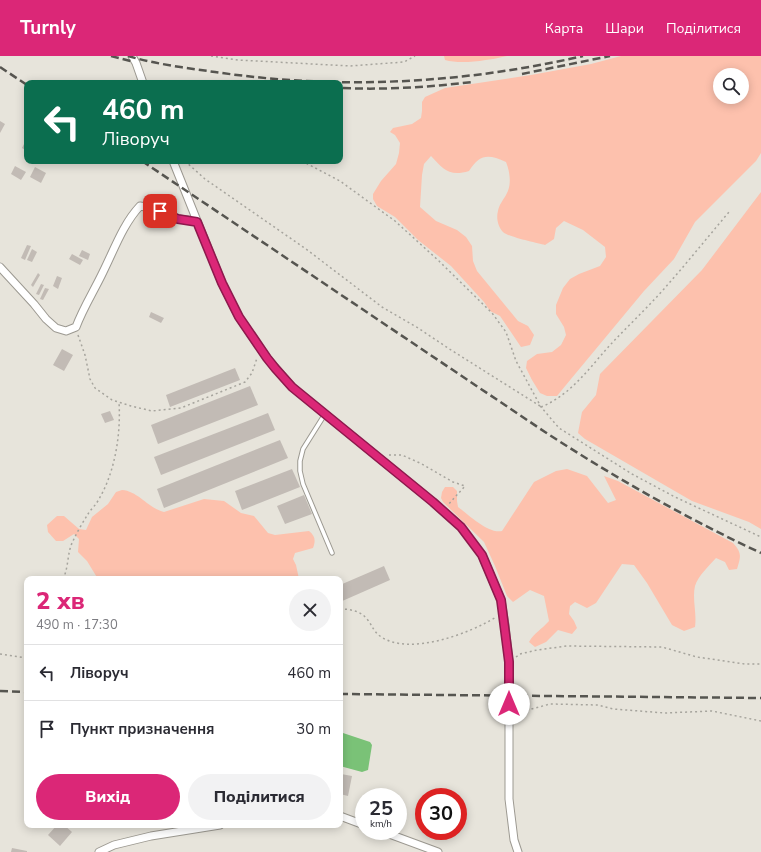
<!DOCTYPE html>
<html lang="uk">
<meta charset="utf-8">
<style>
:root{--surface:#fff;--page:#f2f2f3;--text:#2b2b33;--muted:#7c7c81;--line:#e1e1e2;--accent:#db2777}
body{margin:0;font-family:"Nunito Sans",sans-serif;background:var(--page);color:var(--text);height:100vh;display:flex;flex-direction:column;font-size:15px;white-space:nowrap}
*{box-sizing:border-box;margin:0}
p{font-size:13px;color:var(--muted)}
.icon{flex:none;width:22px;height:22px;fill:none;stroke:currentColor;stroke-width:2;stroke-linecap:round;stroke-linejoin:round}
.map{position:relative;flex:1;overflow:hidden}
.sheet{position:absolute;left:24px;top:520px;width:319px;height:252px;display:flex;flex-direction:column;background:var(--surface);border-radius:8px;box-shadow:0 2px 10px #0003}
.sheet>*{flex:none}
.banner{position:absolute;left:24px;top:24px;width:319px;height:84px;border-radius:8px;box-shadow:0 2px 10px #0003;background:#0b6e4f;color:#fff;overflow:hidden}
.buttons{position:absolute;left:713px;top:12px;display:grid;gap:8px}
.buttons a{display:grid;place-items:center;width:36px;height:36px;border-radius:50%;background:var(--surface);box-shadow:0 2px 10px #0003;font-size:20px}
.speed{position:absolute;left:355px;top:732px;display:flex;gap:8px;font-size:20px;font-weight:700;text-align:center}
.speed>*{display:grid;place-content:center;width:52px;height:52px;border-radius:50%;background:var(--surface);box-shadow:0 2px 10px #0003;line-height:1}
.speed small{font-size:10px;font-weight:400}
.speed .limit{border:6px solid #d22;background:#fff;color:#111}
.pin{position:absolute;display:grid;place-items:center;width:34px;height:34px;color:#fff;margin:-17px;border-radius:8px;box-shadow:0 2px 6px #0006}
.me{position:absolute;width:44px;margin:-22px;rotate:0deg;stroke-linejoin:round;filter:drop-shadow(0 0 3px #0008)}
.turn{display:flex;align-items:center;gap:14px;height:84px;padding:0 12px;font-size:18px}
.turn .icon{width:52px;height:52px;stroke-width:2.5}
.turn b{display:block;font-size:28px;line-height:34px}
.round{display:grid;place-items:center;flex:none;width:42px;height:42px;border-radius:21px;background:var(--page)}
.head{display:flex;align-items:center;justify-content:space-between;height:68px;padding:0 12px}
h1{font-size:24px;font-weight:800;line-height:30px;color:var(--accent)}
.action{display:flex;gap:8px;margin-top:auto;padding:8px 12px}
.action a{flex:1;height:46px;border-radius:24px;background:var(--accent);color:#fff;font-size:16px;font-weight:800;line-height:46px;text-align:center}
.action a+a{background:var(--page);color:var(--text)}
ul{padding:0;list-style:none}
li{display:flex;align-items:center;gap:12px;height:56px;padding:0 12px;border-top:1px solid var(--line)}
li div{flex:1}
li b{display:block;font-size:15px}
li em{font-style:normal}
header{display:flex;align-items:center;gap:24px;box-sizing:border-box;height:56px;padding:0 20px;background:var(--accent);color:#fff}
header strong{font-size:19px}
nav{display:flex;gap:22px;margin-inline-start:auto;font-size:14px}
.map>svg:first-child{display:block}
</style>
<header>
<strong>Turnly</strong>
<nav><a>Карта</a><a>Шари</a><a>Поділитися</a></nav>
</header>
<div class="map">
<svg width="761" height="796" viewBox="0 0 761 796">
<rect width="100%" height="100%" fill="#e7e4db"/>
<!-- green -->
<g fill="#fdc1ad" fill-rule="evenodd">
<path d="M444 0H507C489 4 462 9 445 4Z"/>
<path d="M621 0H761V97L756 105 695 166 674 203 644 235 566 329 557 340H547L540 337 532 324 526 312 527 305 537 298 552 296 561 289 566 279 564 271 556 258V249L563 232 570 223 579 218 600 210 606 201 605 191 583 174 564 165 556 172 554 183 545 189C537 187 508 181 503 176 498 171 496 162 498 155 499 149 503 144 506 139 512 129 510 116 506 106 488 98 480 98 469 115 449 121 443 113 431 100L424 108 422 119 420 151 436 165 457 174 466 181 472 190 473 205 477 215 518 265 528 270 534 279 530 289 521 291 500 260 490 255 484 246 451 210 418 184 395 161 377 150 373 143V138L381 125 396 108 399 97 400 87 395 79 390 76 393 72 412 68 421 62 422 55V46L425 41 445 32 531 19 591 8ZM720 19H742V41H720Z"/>
<polygon points="761,136 761,473 749,466 692,445 585,383 578,377 582,356 596,339 600,318 702,214"/>
<path d="M567 413 587 420 608 447 616 444 604 420 618 425 733 487C742 497 741 500 737 513L729 514 725 506 716 502C709 510 698 520 695 530 692 543 697 557 695 571L684 575 672 569 647 527 634 509 622 508 596 547 587 552 575 546 570 550 569 558 574 565 577 572 572 578 558 574 546 586 535 591 529 586C534 577 542 573 549 565L544 540 530 534 513 546 507 540 495 510 484 486 443 446 441 442 442 436 445 431H453L457 435V445L458 451C469 459 488 478 502 475L534 426 556 415Z"/>
<path d="M122 434C138 435 148 452 164 456L204 443 224 445 241 457 254 460 268 477 275 479 309 475C315 480 316 484 313 492L295 497 293 503 296 509 299 523H98L87 505 78 496 79 483 74 478 63 485H56L48 476 47 469 57 460H64L79 473 86 474 92 461 108 448 116 436Z"/>
</g>
<!-- water -->
<polygon fill="#7ac277" points="340,676 370,686 372,689 368,714 362,716 340,710"/>
<!-- building -->
<g fill="#c2bbb5">
<polygon points="0,65 5,68 0,77"/>
<polygon points="27,82 27,95 22,92"/>
<polygon points="15,110 26,116 21,124 11,118"/>
<polygon points="35,111 46,117 41,127 30,121"/>
<polygon points="27,189 31,190 25,204 21,202"/>
<polygon points="32,193 37,196 32,206 27,204"/>
<polygon points="82,194 90,198 88,204 79,200"/>
<polygon points="72,198 83,204 80,209 69,203"/>
<polygon points="38,217 40,219 33,231 31,229"/>
<polygon points="57,220 62,222 58,233 53,230"/>
<polygon points="41,228 44,229 39,239 36,238"/>
<polygon points="45,232 49,233 43,244 40,243"/>
<polygon points="151,256 164,262 161,267 149,261"/>
<polygon points="62,293 73,299 64,315 53,309"/>
<polygon points="235,312 240,324 170,351 166,339"/>
<polygon points="250,330 258,349 158,388 151,369"/>
<polygon points="110,355 114,364 105,367 101,358"/>
<polygon points="268,357 275,374 161,419 154,401"/>
<polygon points="280,384 288,402 164,452 157,433"/>
<polygon points="292,413 300,431 242,454 235,435"/>
<polygon points="304,439 312,458 285,468 277,450"/>
<polygon points="384,510 390,524 340,546 340,529"/>
<polygon points="341,718 352,720 348,740 340,738"/>
<polygon points="57,769 64,769 72,776 60,790 48,779"/>
<polygon points="12,792 27,795 27,796 11,796"/>
</g>
<g fill="none" stroke-linecap="round" stroke-linejoin="round">
<defs>
<polyline id="service" points="325,358 303,393 300,405 300,415 303,428 332,497"/>
<g id="minor">
<polyline points="132,0 136,7 143,27"/>
<polyline points="173,105 222,227 239,261 267,302 292,331 433,446 461,471 482,499 501,544 505,569 509,606 509,743 514,784 518,796"/>
<path d="M0 211 34 248 46 263 56 272 66 275 76 271C83 252 94 235 103 216 114 194 123 168 140 150L151 152 178 163 197 165"/>
<polyline points="340,760 364,769"/>
<polyline points="381,775 438,796"/>
<polyline points="99,796 114,789 151,780 220,769"/>
</g>
</defs>
<!-- service casing -->
<use href="#service" stroke="#9c9991" stroke-width="5.5"/>
<!-- minor casing -->
<use href="#minor" stroke="#9c9991" stroke-width="9"/>
<!-- path -->
<g stroke="#a6a49d" stroke-width="1.5" stroke-dasharray="2 3" stroke-linecap="butt">
<polyline points="211,0 238,4 350,10 404,6 415,0"/>
<polyline points="185,105 205,123 306,193 382,251 418,272 451,294 540,350"/>
<polyline points="302,105 340,125 395,165 439,205 492,257 506,276 516,305 541,351 559,372 632,418 675,441 761,481"/>
<polyline points="78,279 85,299 90,323 95,332 112,344 131,350 152,355 181,352 245,326 252,317 257,302"/>
<path d="M541 351C571 339 590 311 611 288 628 270 647 252 664 233 686 208 707 182 729 156"/>
<polyline points="389,399 402,399 422,408 453,426 465,430 448,449"/>
<path d="M63 523C69 511 67 496 73 485 77 476 83 466 88 458 91 453 96 449 99 443 115 416 121 378 119 346"/>
<path d="M340 553C350 553 361 555 367 563 372 569 374 576 380 580 408 601 471 577 496 561"/>
<polyline points="0,598 27,602"/>
<polyline points="516,601 520,598 537,594 567,590 662,591 697,601 745,608 761,608"/>
<polyline points="517,657 550,648 598,649 613,653 665,657 712,655 761,665"/>
</g>
<!-- service -->
<use href="#service" stroke="#fff" stroke-width="3.5"/>
<!-- minor -->
<use href="#minor" stroke="#fff" stroke-width="7"/>
<!-- rail -->
<g stroke="#565550" stroke-width="2.5" stroke-dasharray="8 4" stroke-linecap="butt">
<polyline points="111,0 134,6"/>
<path d="M128 0C155 8 186 12 215 16 337 34 462 28 583 0"/>
<polyline points="0,11 27,29"/>
<polyline points="522,18 610,0"/>
<path d="M343 32C386 34 429 31 472 26"/>
<path d="M142 105 545 376C614 421 686 462 761 497"/>
<polyline points="0,635 27,636"/>
<polyline points="340,638 761,642"/>
</g>
</g>
<g fill="none" stroke-linecap="round" stroke-linejoin="round">
<defs>
<polyline id="route" points="160,155 178,163 197,166 222,227 239,261 267,302 275,312 292,331 433,446 461,471 482,499 501,544 509,606 509,648"/>
</defs>
<!-- route casing -->
<use href="#route" stroke="#8e194d" stroke-width="10"/>
<!-- route -->
<use href="#route" stroke="#db2777" stroke-width="7"/>
</g>
</svg>
<div class="buttons">
<a><svg class="icon" aria-label="search" viewBox="0 0 24 24"><circle cx="10" cy="10" r="6"/><path d="M15 15l6 6"/></svg></a>
</div>
<div class="speed"><div>25<small>km/h</small></div><div class="limit">30</div></div>
<div class="pin" style="left:160px;top:155px;background:#d93025"><svg class="icon" aria-label="arrive" viewBox="0 0 24 24"><path d="M6 21V4h12l-3 4 3 4H6"/></svg></div>
<svg class="me" style="left:509px;top:648px" viewBox="-20 -20 40 40"><circle r="19" fill="#fff"/><path d="M0-13L10 11 0 6-10 11z" fill="#db2777"/></svg>
<div class="banner">
<div class="turn"><svg class="icon" aria-label="left" viewBox="0 0 24 24"><path d="M17 20v-9H6M10 6l-5 5 5 5"/></svg><div><b>460 m</b>Ліворуч</div></div>
</div>
<section class="sheet">
<div class="head"><div><h1>2 хв</h1><p>490 m · 17:30</p></div><a class="round"><svg class="icon" aria-label="close" viewBox="0 0 24 24"><path d="M6 6l12 12M18 6L6 18"/></svg></a></div>
<ul>
<li><svg class="icon" aria-label="left" viewBox="0 0 24 24"><path d="M17 20v-9H6M10 6l-5 5 5 5"/></svg><div><b>Ліворуч</b></div><em>460 m</em></li>
<li><svg class="icon" aria-label="arrive" viewBox="0 0 24 24"><path d="M6 21V4h12l-3 4 3 4H6"/></svg><div><b>Пункт призначення</b></div><em>30 m</em></li>
</ul>
<div class="action"><a>Вихід</a><a>Поділитися</a></div>
</section>
</div>
